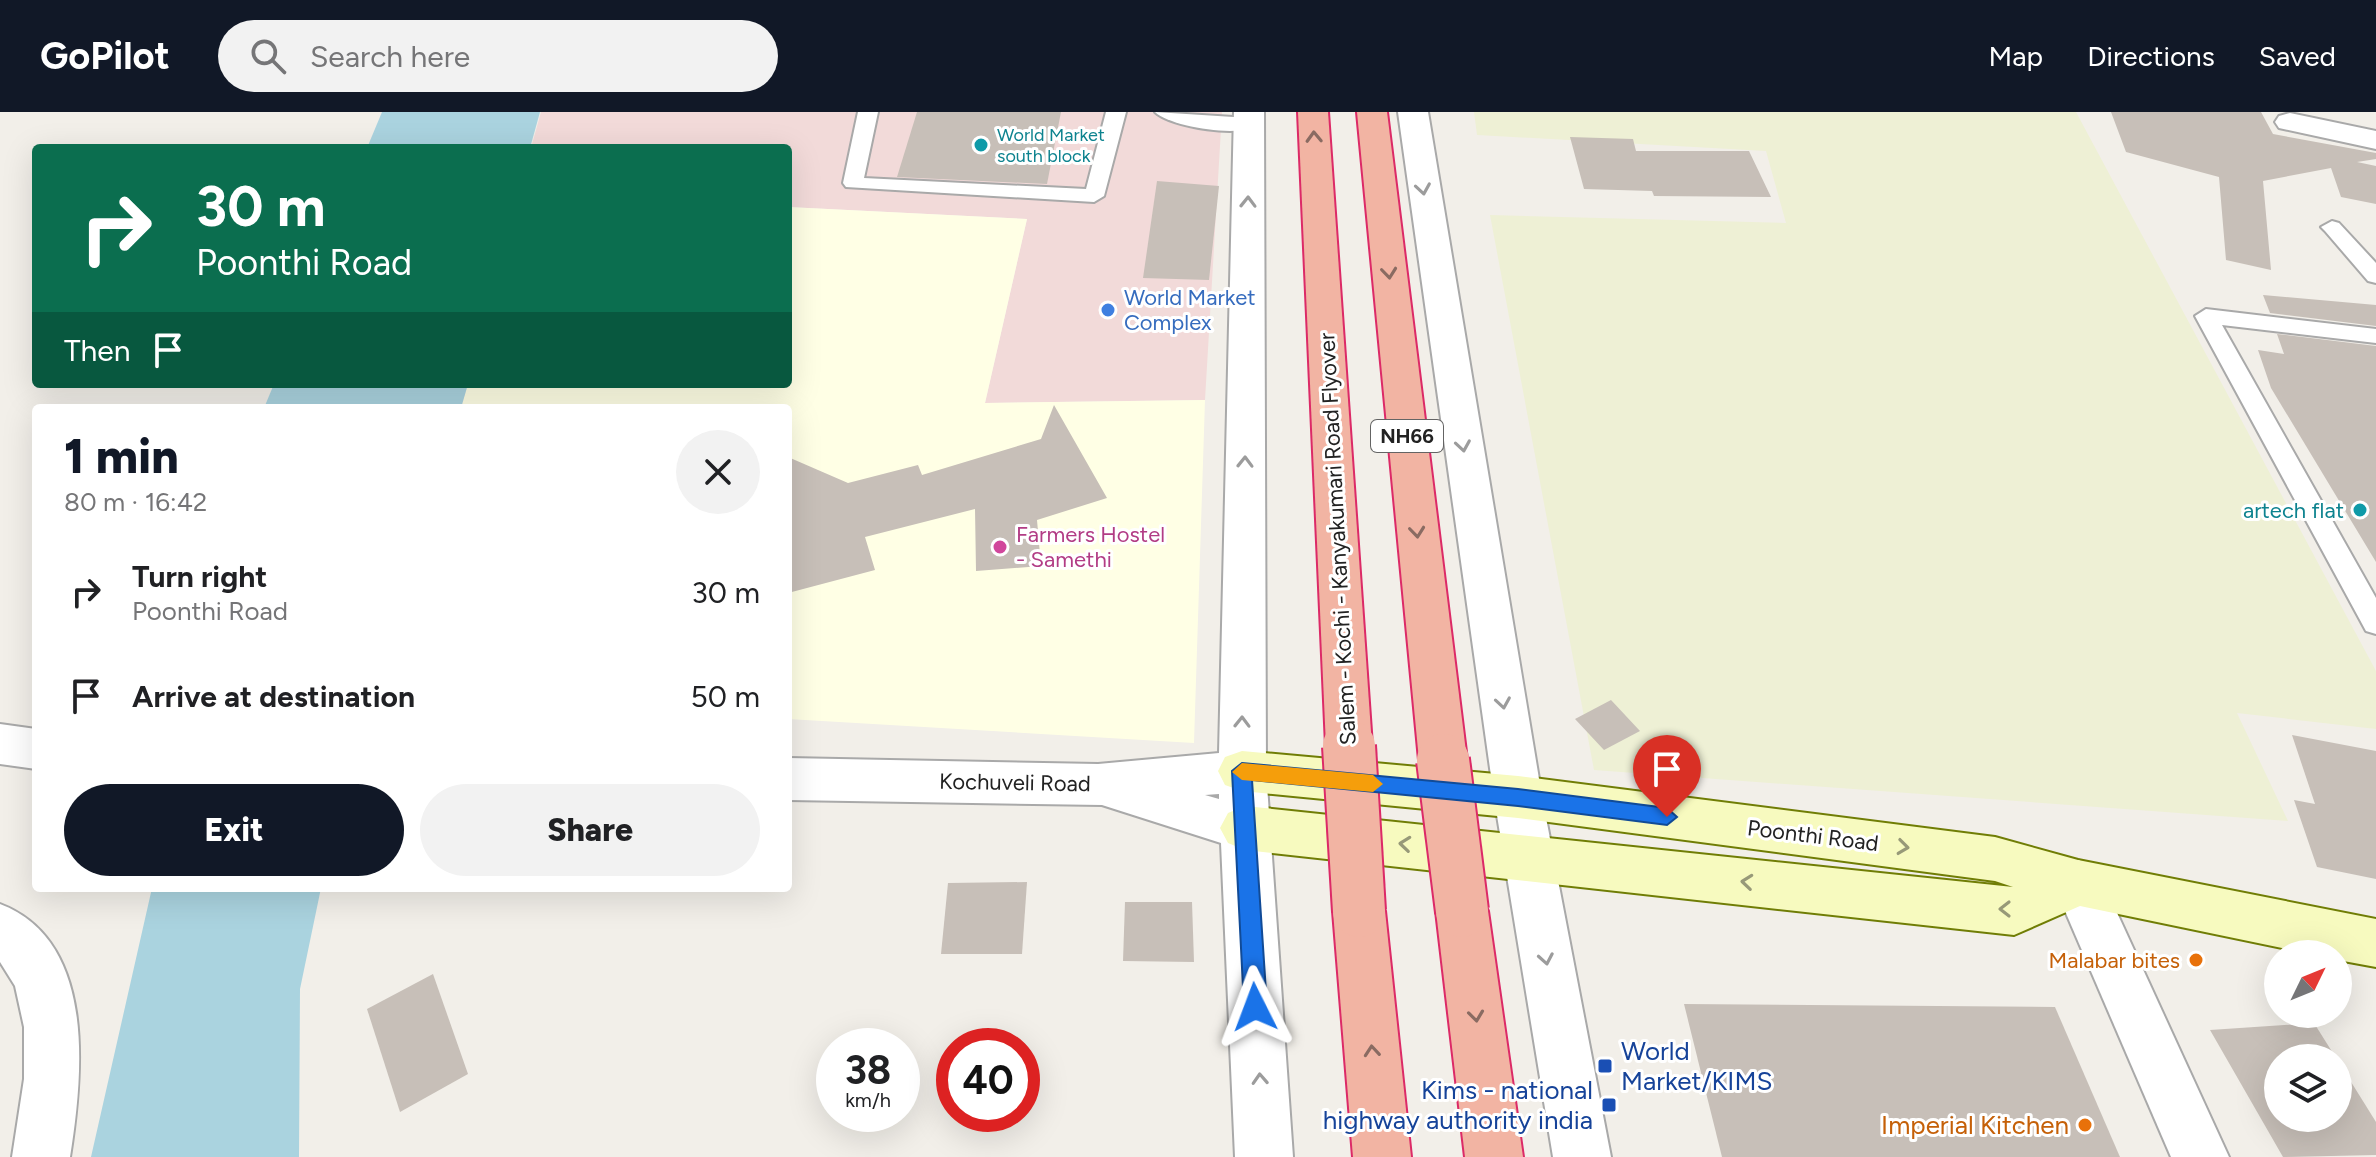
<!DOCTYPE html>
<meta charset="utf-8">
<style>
:root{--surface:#fff;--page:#f2f2f2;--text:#202124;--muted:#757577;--accent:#111827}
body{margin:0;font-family:Figtree,sans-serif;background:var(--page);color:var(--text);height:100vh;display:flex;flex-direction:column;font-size:30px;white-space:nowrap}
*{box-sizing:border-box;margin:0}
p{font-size:26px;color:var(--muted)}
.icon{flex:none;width:44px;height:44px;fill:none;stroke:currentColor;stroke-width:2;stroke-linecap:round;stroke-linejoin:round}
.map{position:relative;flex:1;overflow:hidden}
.details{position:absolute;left:32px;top:292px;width:760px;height:488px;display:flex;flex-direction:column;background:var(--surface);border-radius:8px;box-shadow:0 8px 32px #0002}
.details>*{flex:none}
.hud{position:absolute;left:32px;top:32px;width:760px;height:244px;border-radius:8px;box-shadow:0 8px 32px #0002;background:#0b6e4f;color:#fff;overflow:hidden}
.needle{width:52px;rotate:47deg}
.buttons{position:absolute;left:2264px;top:828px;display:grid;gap:16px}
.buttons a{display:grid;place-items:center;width:88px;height:88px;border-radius:50%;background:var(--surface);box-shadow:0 8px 32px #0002;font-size:40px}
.speed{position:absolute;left:816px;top:916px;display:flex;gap:16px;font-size:40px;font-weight:700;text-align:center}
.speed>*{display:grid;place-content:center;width:104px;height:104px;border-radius:50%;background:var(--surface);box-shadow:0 8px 32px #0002;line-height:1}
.speed small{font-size:20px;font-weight:400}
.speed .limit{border:12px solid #d22;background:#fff;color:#111}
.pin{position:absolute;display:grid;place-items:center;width:68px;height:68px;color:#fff;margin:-82px -34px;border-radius:50% 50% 50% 0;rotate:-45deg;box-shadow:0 0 8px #0007}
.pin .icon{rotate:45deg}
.me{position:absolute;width:88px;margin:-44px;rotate:357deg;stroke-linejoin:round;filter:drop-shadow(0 0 6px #0008)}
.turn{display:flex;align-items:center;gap:28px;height:168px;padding:0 32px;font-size:36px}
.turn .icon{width:104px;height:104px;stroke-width:2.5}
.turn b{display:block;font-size:56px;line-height:68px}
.then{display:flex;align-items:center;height:76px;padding:0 32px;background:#0003;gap:16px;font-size:30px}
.round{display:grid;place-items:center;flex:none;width:84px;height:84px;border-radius:42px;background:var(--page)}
.summary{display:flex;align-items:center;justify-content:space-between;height:136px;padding:0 32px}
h1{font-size:48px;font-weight:800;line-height:60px;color:var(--accent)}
.primary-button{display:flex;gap:16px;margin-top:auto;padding:16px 32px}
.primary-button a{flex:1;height:92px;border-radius:48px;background:var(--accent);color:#fff;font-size:32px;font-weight:800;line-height:92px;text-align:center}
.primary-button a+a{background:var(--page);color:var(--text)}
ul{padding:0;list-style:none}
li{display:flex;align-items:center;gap:24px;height:104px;padding:0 32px}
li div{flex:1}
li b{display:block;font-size:30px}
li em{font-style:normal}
header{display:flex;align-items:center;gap:48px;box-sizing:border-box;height:112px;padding:0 40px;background:var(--accent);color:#fff}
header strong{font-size:38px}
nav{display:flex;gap:44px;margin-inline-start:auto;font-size:28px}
.search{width:560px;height:72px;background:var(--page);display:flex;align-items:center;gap:20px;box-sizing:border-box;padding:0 28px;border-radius:44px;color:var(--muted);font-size:30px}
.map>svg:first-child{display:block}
</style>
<header>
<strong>GoPilot</strong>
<div class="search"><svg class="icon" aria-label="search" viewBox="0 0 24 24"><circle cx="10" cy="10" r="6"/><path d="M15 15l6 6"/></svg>Search here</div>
<nav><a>Map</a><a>Directions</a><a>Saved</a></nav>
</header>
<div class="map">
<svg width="2376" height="1045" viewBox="0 0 2376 1045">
<rect width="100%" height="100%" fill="#f2efe9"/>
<!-- commercial -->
<polygon fill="#f2dad9" points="541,0 1222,0 1205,288 985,291 1027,107 788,95 788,36 531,36"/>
<!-- education -->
<polygon fill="#ffffe5" points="788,95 1027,107 985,291 1205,288 1194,631 788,607 788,296 461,296 468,272 788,272"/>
<!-- farmland -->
<polygon fill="#eef0d5" points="1474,0 2076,0 2376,559 2376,617 2237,601 2288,709 1594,658 1490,103 1786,111 1766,39 1477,23"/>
<!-- water -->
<g fill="#aad3df">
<polygon points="382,0 540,0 530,36 367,36"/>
<polygon points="274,272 468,272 461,296 264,296"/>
<polygon points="152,776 321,776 300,877 299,1045 91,1045"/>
</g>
<!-- building -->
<g fill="#c7bfb8">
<polygon points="917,0 1061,0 1047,72 897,65"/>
<polygon points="2111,0 2261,0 2273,22 2376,41 2376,47 2357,50 2376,54 2376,92 2341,85 2331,56 2263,69 2271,158 2226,148 2219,65 2126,40"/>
<polygon points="1570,25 1633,27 1636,39 1749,39 1771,85 1654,84 1652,79 1584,77"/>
<polygon points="1157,69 1219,74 1209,168 1143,166"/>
<polygon points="2263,183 2376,193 2376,214 2270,201"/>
<polygon points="2277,222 2376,234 2376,450 2271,276 2258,238 2284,242"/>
<polygon points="1054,293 1107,386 1037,408 1041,454 976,459 975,397 865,425 875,458 788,481 788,345 848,371 918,353 922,363 1041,327"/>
<polygon points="1611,588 1640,619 1604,638 1575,607"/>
<polygon points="2292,623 2376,639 2376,767 2317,755 2294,688 2315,692"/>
<polygon points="1027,770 1022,842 941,842 948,771"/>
<polygon points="1125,790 1192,790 1194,850 1123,849"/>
<polygon points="433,862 468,962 400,1000 367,897"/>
<polygon points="1684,892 2055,895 2120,1045 1722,1045"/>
<polygon points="2314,911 2336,946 2278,946 2278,1006 2338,1006 2338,949 2376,1010 2376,1043 2283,1045 2210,918"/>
</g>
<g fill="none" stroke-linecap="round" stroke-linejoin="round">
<defs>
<g id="service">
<polygon points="858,0 878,0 864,66 1086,77 1106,0 1126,0 1104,84 1094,90 846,75 843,71"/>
<path d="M1155 0 1249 6 1259 12C1244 27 1170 15 1155 0Z"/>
<polygon points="2332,109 2339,111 2376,151 2376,171 2368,169 2325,119 2321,115"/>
<polygon points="2206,197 2376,217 2376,231 2222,213 2376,486 2376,522 2366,519 2195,204"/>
</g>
<g id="minor">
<polygon points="2290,1 2376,19 2376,37 2279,16 2275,10 2279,4"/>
<polygon points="2078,748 2096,755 2229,1045 2171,1045 2053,771 2060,755"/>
<path d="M0 792C97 829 83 963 70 1045H12L24 967V915L15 874 0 850Z"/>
</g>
<g id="tertiary">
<path d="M1234 0H1264L1266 659 1293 1045H1235L1221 731 1102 693 788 688V646L1098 652 1219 641ZM1219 682V687L1205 683Z"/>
<polygon points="1398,0 1428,0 1542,685 1611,1045 1553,1045 1494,685"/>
<polygon points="0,612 36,617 36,657 0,652"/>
</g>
<polygon id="secondary" points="1242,639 1518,664 1995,725 2078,748 2376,807 2376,855 2338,848 2338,842 2311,842 2080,794 2014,823 1245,738 1228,731 1220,716 1228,701 1245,694 2013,775 1995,769 1518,706 1242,679 1225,673 1218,659 1225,645"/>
<g id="trunk">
<polygon points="1298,0 1328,0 1372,634 1366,648 1349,654 1332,648 1326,634"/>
<polygon points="1357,0 1387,0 1467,648 1460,662 1443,668 1426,662 1419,648"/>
<polygon points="1359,775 1377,782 1385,799 1411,1045 1353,1045 1333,799 1341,782"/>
<polygon points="1462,775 1480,782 1488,799 1523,1045 1465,1045 1436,799 1444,782"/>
</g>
</defs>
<!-- service casing -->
<use href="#service" stroke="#a9a9a9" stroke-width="4"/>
<!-- minor casing -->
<use href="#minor" stroke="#a9a9a9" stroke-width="4"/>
<!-- tertiary casing -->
<use href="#tertiary" stroke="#a9a9a9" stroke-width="4"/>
<!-- secondary casing -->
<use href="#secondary" stroke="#707d05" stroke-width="4"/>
<!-- trunk casing -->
<use href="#trunk" stroke="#dc2a67" stroke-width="4"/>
<!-- service -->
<use href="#service" fill="#fff" fill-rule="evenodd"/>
<!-- minor -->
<use href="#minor" fill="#fff" fill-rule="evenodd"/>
<!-- tertiary -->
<use href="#tertiary" fill="#fff" fill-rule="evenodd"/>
<!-- secondary -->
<use href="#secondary" fill="#f7fabf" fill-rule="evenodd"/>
<!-- trunk -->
<use href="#trunk" fill="#f2b4a3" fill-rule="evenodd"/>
<defs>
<g id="trunk-bridge">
<polyline points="1349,634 1359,799"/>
<polyline points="1443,648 1462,799"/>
</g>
</defs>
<!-- trunk-bridge casing -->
<use href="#trunk-bridge" stroke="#dc2a67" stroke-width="56" stroke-linecap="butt"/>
<!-- trunk-bridge -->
<use href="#trunk-bridge" stroke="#f2b4a3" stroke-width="52"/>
</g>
<!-- one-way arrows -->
<defs><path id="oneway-chevron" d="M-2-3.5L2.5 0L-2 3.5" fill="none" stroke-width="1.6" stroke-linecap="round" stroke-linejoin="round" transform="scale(2)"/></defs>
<g stroke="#8a6b62">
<use href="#oneway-chevron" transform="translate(1314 25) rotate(-92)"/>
<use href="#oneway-chevron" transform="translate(1389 161) rotate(84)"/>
<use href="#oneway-chevron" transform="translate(1417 420) rotate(84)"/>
<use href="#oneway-chevron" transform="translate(1476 904) rotate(83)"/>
<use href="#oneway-chevron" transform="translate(1372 939) rotate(-95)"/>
</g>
<g stroke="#9c9c9c">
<use href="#oneway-chevron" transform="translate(1423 77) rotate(81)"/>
<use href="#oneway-chevron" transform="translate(1248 90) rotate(-89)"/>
<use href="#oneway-chevron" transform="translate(1463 334) rotate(81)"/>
<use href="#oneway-chevron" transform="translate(1245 350) rotate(-89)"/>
<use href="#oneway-chevron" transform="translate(1503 591) rotate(81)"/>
<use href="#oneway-chevron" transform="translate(1242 610) rotate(-89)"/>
<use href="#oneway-chevron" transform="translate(1546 847) rotate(80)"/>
<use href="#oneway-chevron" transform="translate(1260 967) rotate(-93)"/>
</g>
<g stroke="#979978">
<use href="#oneway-chevron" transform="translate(1405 732) rotate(-174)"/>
<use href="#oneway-chevron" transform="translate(1903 735) rotate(7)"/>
<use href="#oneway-chevron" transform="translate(1747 770) rotate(-174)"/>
<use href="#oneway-chevron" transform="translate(2005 797) rotate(-180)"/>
</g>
<!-- route -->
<polygon fill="#1a73e8" stroke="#114b97" stroke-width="2" points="1242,651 1518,677 1667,696 1677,705 1667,713 1518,694 1252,668 1267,895 1263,903 1255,906 1248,903 1244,895 1232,659"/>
<!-- slow -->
<polygon fill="#f59e0b" points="1242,651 1373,663 1383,672 1373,680 1242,668 1232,660"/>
<!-- markers -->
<g fill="#0f9aa8" stroke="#fff" stroke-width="3">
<circle cx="981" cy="33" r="8"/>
<circle cx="2360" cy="398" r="8"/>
</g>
<circle fill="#3f7fe0" stroke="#fff" stroke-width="3" cx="1108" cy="198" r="8"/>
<circle fill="#d1479c" stroke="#fff" stroke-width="3" cx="1000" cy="435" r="8"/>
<g fill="#e8710a" stroke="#fff" stroke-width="3">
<circle cx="2196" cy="848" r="8"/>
<circle cx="2085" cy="1013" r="8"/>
</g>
<g fill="#1a4fb4" stroke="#fff" stroke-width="3">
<rect x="1597" y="946" width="16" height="16" rx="4"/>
<rect x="1601" y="985" width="16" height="16" rx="4"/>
</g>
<g text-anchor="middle" stroke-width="6" stroke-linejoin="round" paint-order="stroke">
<!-- far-culture labels -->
<g font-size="18" fill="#0d838f" stroke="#fff" text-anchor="start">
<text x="997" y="29">World Market<tspan x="997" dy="21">south block</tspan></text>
</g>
<!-- shield labels -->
<rect fill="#fff" stroke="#646464" stroke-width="2" x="1371" y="308" width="72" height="32" rx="6"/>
<g font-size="20" font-weight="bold" fill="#222">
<text x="1407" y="331">NH66</text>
</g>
<!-- shop labels -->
<g font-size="22" fill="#366cbe" stroke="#fff" text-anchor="start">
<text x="1124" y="193">World Market<tspan x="1124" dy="25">Complex</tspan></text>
</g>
<!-- culture labels -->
<g font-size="22" fill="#0d838f" stroke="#fff" text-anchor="end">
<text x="2344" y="406">artech flat</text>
</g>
<!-- hotel labels -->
<g font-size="22" fill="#b23c85" stroke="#fff" text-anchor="start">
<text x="1016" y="430">Farmers Hostel<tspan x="1016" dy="25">- Samethi</tspan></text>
</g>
<!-- street labels -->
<g font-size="22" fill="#222" stroke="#fff">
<text transform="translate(1337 427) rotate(-93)" y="8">Salem - Kochi - Kanyakumari Road Flyover</text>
<text transform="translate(1015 670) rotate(1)" y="8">Kochuveli Road</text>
<text transform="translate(1813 723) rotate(7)" y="8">Poonthi Road</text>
</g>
<!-- food labels -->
<g font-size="22" fill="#c56008" stroke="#fff" text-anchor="end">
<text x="2180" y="856">Malabar bites</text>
</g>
<!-- near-transit labels -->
<g font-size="26" fill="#164399" stroke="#fff" text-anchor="start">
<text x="1621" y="948">World<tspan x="1621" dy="30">Market/KIMS</tspan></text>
<text x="1593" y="987" text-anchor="end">Kims - national<tspan x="1593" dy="30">highway authority india</tspan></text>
</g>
<!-- near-food labels -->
<g font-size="26" fill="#c56008" stroke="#fff" text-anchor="end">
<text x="2069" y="1022">Imperial Kitchen</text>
</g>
</g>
</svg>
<div class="buttons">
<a><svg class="needle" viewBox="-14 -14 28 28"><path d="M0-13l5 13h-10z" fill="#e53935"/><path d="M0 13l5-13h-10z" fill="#757577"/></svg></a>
<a><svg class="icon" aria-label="layers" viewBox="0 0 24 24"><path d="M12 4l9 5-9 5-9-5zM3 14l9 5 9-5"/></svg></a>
</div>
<div class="speed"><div>38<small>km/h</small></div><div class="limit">40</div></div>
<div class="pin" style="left:1667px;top:705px;background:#d93025"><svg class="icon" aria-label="arrive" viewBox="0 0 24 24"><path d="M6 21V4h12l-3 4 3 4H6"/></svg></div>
<svg class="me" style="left:1255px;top:895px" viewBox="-20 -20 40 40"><path d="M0-17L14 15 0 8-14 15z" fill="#1a73e8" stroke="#fff" stroke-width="4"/></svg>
<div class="hud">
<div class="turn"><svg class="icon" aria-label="right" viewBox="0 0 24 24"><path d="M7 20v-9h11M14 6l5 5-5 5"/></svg><div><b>30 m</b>Poonthi Road</div></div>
<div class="then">Then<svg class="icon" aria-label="arrive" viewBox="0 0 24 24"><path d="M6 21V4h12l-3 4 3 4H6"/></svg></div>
</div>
<section class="details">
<div class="summary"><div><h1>1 min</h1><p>80 m · 16:42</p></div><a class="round"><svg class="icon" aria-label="close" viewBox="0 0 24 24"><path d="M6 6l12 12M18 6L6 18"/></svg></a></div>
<ul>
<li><svg class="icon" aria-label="right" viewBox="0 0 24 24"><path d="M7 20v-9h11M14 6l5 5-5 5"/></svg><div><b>Turn right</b><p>Poonthi Road</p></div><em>30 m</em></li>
<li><svg class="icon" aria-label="arrive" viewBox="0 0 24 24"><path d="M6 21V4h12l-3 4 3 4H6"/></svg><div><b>Arrive at destination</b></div><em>50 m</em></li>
</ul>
<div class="primary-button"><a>Exit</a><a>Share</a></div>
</section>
</div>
